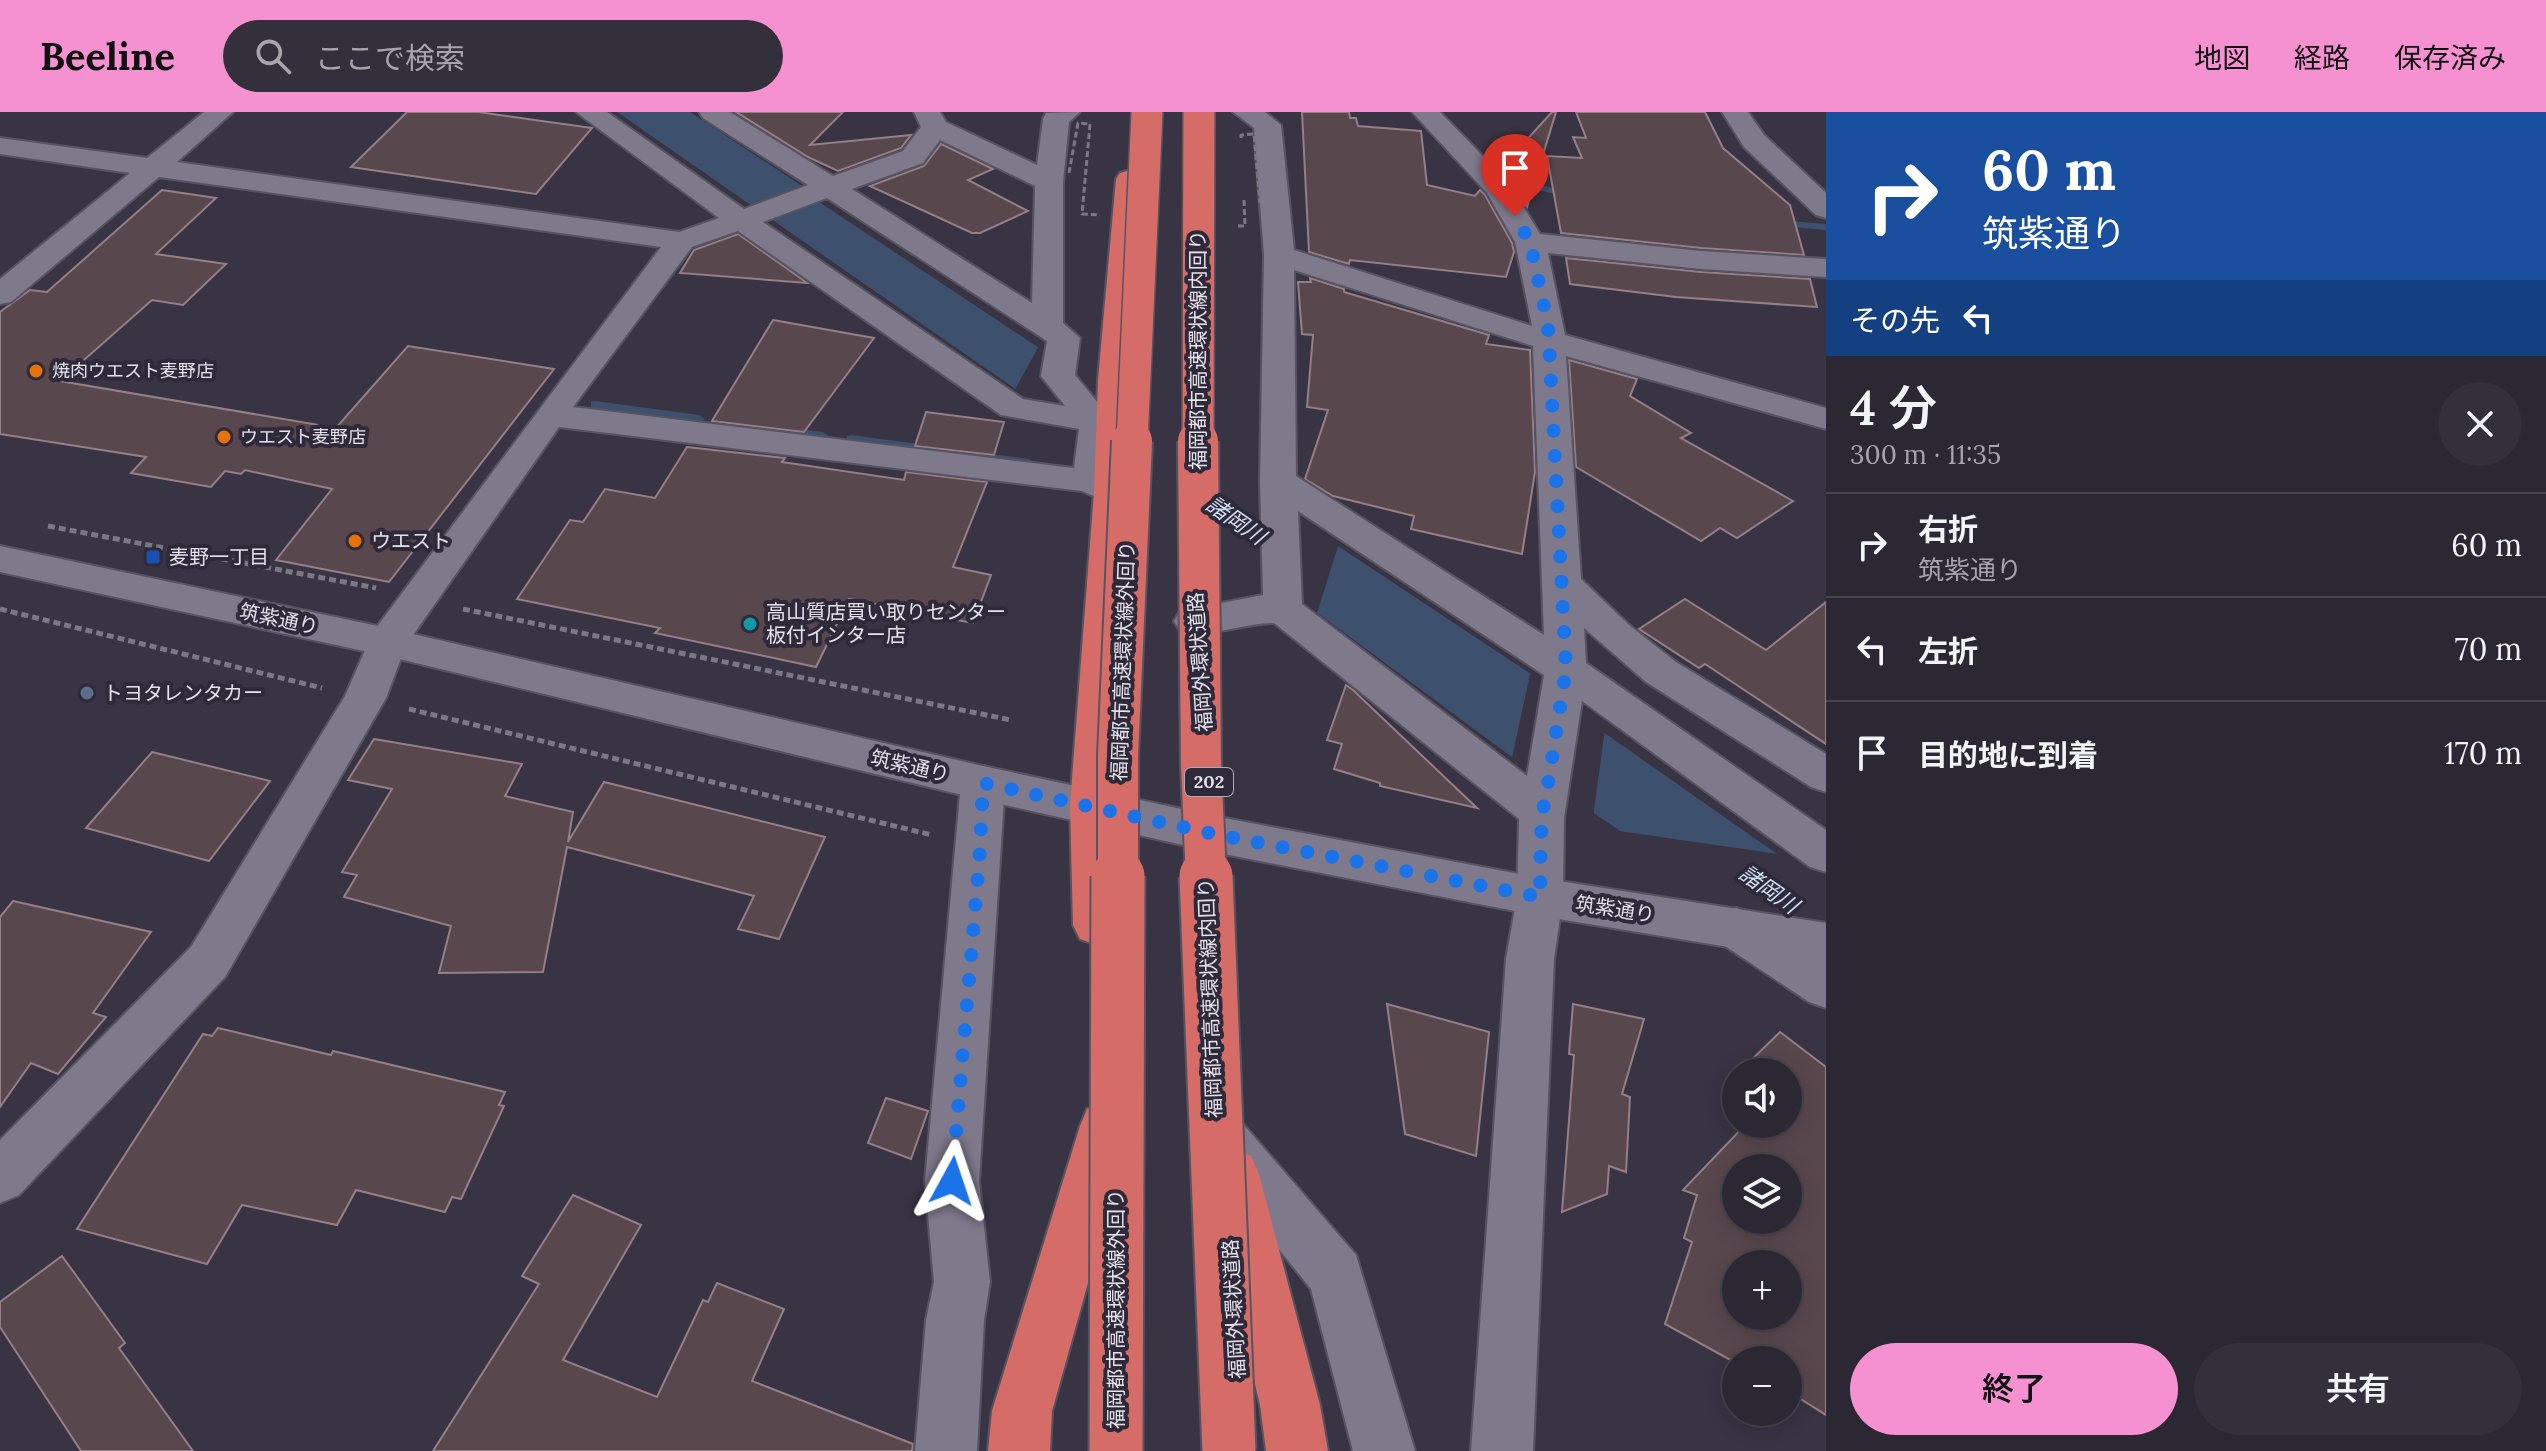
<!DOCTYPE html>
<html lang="ja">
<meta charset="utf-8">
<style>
:root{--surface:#2b2733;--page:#332f3b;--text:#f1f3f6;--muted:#a6a5ac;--line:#47444e;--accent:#f590d1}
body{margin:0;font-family:Lora,"Noto Sans JP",serif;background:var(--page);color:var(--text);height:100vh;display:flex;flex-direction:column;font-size:30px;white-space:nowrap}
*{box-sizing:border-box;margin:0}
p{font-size:26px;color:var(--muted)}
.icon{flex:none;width:44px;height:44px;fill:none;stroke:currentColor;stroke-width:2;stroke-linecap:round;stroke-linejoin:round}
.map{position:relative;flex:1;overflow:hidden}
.sheet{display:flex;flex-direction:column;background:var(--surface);width:720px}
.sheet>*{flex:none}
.banner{background:#1a4fa0;color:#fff;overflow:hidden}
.tools{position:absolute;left:1722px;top:946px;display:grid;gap:16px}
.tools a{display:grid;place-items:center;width:80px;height:80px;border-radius:50%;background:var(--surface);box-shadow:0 4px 20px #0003,0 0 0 2px var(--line);font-size:40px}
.pin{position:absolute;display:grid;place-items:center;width:68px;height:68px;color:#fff;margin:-82px -34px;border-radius:50% 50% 50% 0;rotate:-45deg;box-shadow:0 0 8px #0007}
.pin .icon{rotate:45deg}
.me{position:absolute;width:88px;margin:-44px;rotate:5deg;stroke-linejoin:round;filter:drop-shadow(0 0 6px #0008)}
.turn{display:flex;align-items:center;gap:28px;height:168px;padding:0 24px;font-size:36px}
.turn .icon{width:104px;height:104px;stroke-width:2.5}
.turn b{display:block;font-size:56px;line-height:68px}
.then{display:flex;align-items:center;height:76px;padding:0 24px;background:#0003;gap:16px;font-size:30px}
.round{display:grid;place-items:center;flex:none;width:84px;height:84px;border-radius:42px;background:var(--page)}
.summary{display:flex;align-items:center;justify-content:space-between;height:136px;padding:0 24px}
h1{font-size:48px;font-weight:600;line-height:60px}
.action{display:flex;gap:16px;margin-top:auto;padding:16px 24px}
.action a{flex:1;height:92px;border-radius:48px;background:var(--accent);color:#111;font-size:32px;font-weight:600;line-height:92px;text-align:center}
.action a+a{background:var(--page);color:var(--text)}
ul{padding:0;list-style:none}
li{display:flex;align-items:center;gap:24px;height:104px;padding:0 24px;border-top:2px solid var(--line)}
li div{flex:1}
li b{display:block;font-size:30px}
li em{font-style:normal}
header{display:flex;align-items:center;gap:48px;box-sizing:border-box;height:112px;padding:0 40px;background:var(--accent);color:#111}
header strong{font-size:38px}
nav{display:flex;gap:44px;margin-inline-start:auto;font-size:28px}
.search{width:560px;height:72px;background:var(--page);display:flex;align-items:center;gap:20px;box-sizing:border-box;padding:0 28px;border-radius:44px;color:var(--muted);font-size:30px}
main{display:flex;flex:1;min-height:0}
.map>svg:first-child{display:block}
</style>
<header>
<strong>Beeline</strong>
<div class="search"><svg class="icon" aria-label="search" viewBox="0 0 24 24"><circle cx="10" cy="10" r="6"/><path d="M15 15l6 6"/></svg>ここで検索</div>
<nav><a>地図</a><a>経路</a><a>保存済み</a></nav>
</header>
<main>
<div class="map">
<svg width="1826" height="1339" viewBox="0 0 1826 1339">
<rect width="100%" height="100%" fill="#393444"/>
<!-- water -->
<polygon fill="#3d506e" points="617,0 690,0 799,72 819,90 1540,568 1606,622 1777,742 1826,867 1616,716 1528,657 1017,278"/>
<!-- pier -->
<g fill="#393444">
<polygon points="1040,232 1339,431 1317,501 1230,442 1013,281"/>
<polygon points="1531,558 1605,617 1593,706 1511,650"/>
<polygon points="1612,718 1786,743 1826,769 1826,871"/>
</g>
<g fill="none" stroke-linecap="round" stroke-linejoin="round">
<!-- stream -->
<g fill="#3d506e" fill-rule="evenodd">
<polygon points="1540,73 1579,82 1574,85 1536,78 1535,76"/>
<polygon points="1775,108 1826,112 1826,118 1771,113 1770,111"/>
<polygon points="595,289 699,303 705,307 699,311 591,296 591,290"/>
<polygon points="729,308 823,320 829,324 823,328 725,315 725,309"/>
<polygon points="852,323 1029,347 1036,351 1029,355 847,330 847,324"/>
</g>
</g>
<!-- building -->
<g fill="#59474e" stroke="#947f86" stroke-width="2" fill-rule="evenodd">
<polygon points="407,0 478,0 592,16 536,82 351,55"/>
<polygon points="736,0 843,0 810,33 911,23 901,36 838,59 808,45"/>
<polygon points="1302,0 1349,0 1350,6 1356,6 1358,14 1421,19 1427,73 1475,84 1480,78 1485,83 1512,131 1514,140 1506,165 1350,148 1349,152 1309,140"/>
<polygon points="1552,0 1556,0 1527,95 1500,57"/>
<polygon points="1576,0 1705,0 1723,36 1790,93 1804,143 1701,136 1561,121 1547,44 1582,46 1573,25 1586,26"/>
<polygon points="941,32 993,57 968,68 1028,99 980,121 972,121 870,74 924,54"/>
<polygon points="162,78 216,86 156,142 226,152 183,193 152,188 60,269 336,316 408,234 554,257 389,470 276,448 332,377 245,358 241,362 225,359 211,375 131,361 146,345 0,322 0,200 30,178 47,180"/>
<polygon points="738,122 796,163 807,171 680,161 694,138"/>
<polygon points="1566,146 1701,160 1810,167 1817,195 1676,185 1570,172"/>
<polygon points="1310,166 1344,177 1344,180 1489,223 1486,232 1530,238 1535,360 1522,442 1411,417 1414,404 1333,384 1305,367 1328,298 1307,295 1313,223 1302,222 1298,170 1311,170"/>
<polygon points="773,208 874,226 804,320 712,309"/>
<polygon points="1569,248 1637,267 1630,284 1691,321 1681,326 1793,389 1737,426 1720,416 1701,429 1576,355"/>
<polygon points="926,300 1004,310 994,343 915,334"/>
<polygon points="687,335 785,346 782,350 904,368 906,360 987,370 953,455 991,463 973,511 849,487 816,555 655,521 660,516 517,487 570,408 583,410 605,377 655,386"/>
<polygon points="1685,487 1766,538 1826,490 1826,632 1705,552 1699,556 1639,517"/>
<polygon points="1346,573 1353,578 1477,696 1380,674 1380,671 1334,657 1342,632 1327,628"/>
<polygon points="374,627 522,652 505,684 573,700 568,730 604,670 825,725 779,827 738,817 754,784 567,735 543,860 439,861 451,814 344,785 357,763 342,760 392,677 348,668"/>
<polygon points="152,640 270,669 209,749 86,716"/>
<polygon points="13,789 151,820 93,901 106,905 58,962 31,951 0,995 0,805"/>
<polygon points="1387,892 1489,920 1476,1044 1405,1022"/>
<polygon points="1573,892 1644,907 1622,982 1630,985 1626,1060 1609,1054 1607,1082 1562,1100 1574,943 1569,942"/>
<polygon points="218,916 331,943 333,939 505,980 499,993 504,994 461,1087 452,1085 445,1100 356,1078 337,1113 242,1093 207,1152 77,1117 203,922 212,924"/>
<path d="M1780 920 1826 955V1303L1788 1279V1248H1736V1251L1665 1212 1692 1130 1684 1126 1697 1083 1683 1078 1746 1012H1788V960H1739ZM1736 1056H1788V1108H1736ZM1736 1152H1788V1204H1736Z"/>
<polygon points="886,986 928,999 911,1047 868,1031"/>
<polygon points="573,1083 641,1113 563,1248 657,1285 703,1188 708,1190 717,1171 784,1197 752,1269 913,1332 912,1339 433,1339 539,1172 522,1164"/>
<polygon points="62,1144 125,1231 119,1236 193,1339 81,1339 0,1215 0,1190"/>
</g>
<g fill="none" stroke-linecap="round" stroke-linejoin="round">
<defs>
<g id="street">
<path d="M204 0H233L177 50 679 120 719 106 576 0H607L744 97 808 73 703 6 699 0H730L833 64 903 39 921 15 914 0H940L946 10 1037 53 1043 7 1046 1 1080 0 1069 10 1063 70V211L1080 226 1075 263 1114 310 1110 364 1125 372 1130 380 1125 388 1112 392 1082 379 559 315 406 533 386 586 225 865 19 1083 0 1091V1028L191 835 345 584 373 520 661 135 159 65 11 190 0 192V167L130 61 0 42V26L147 46ZM940 28 1035 74 1032 191 852 77 923 51ZM827 86 1047 229 1041 264 1065 294 1023 287 763 110ZM738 119 1001 303 1079 317 1074 356 573 295 692 135Z"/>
<path d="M1233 0H1265L1281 13 1294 138 1532 214 1515 130 1487 81 1412 0H1440L1509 71 1540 122 1701 139 1826 147V165L1701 157 1548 141 1565 223 1826 296V317L1566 244 1581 467 1629 513 1676 550 1826 642V680L1811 675 1646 570 1584 516 1586 551 1826 718V760L1810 755 1582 589 1564 706 1563 785 1554 847 1533 1339H1471L1506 847 1517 785 1519 707 1274 511C1243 511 1209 527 1180 519L1174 509 1180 499 1263 483 1260 369 1264 143 1254 16ZM1294 158 1533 234 1544 523 1296 364ZM1298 399 1544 563 1527 664 1302 492Z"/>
<polygon points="1722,0 1748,0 1764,23 1826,81 1826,106 1816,103 1744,35"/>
<polygon points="983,654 999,659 1005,671 979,1069 990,1170 984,1208 977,1339 915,1339 926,1208 934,1170 925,1069 961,671 967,659"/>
<polygon points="1736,796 1753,802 1826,849 1826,896 1809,890 1719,830 1712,816 1719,802"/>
<polygon points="1224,1004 1243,1012 1356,1143 1415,1339 1353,1339 1311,1177 1205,1046 1197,1029 1205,1012"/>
</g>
<polygon id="secondary" points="0,434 387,516 983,654 1214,704 1540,766 1826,811 1826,851 1540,804 1214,740 983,688 387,544 0,460"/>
<g id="highway">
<polygon points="1130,58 1140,61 1144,67 1132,268 1130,380 1114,693 1121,813 1114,827 1097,833 1080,827 1073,813 1070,693 1094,380 1098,268 1116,67 1120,61"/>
<polygon points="1106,990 1125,997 1132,1014 1052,1299 1050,1339 988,1339 992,1299 1080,1014 1087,997"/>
<polygon points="1232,1036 1251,1044 1259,1062 1320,1293 1328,1339 1266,1339 1260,1293 1205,1062 1213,1044"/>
</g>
</defs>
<!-- street casing -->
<use href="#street" stroke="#575360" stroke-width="4"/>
<!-- secondary casing -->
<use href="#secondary" stroke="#575360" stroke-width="4"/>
<!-- highway casing -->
<use href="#highway" stroke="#575360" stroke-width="4"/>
<!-- path -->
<g stroke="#7b7784" stroke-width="5" stroke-dasharray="7 4" stroke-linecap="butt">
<polyline points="48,414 376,476"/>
<polyline points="0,497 322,576"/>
<polyline points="463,497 1011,608"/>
<polyline points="409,597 932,723"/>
</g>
<!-- street -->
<use href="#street" fill="#7e798b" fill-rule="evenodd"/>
<!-- secondary -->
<use href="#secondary" fill="#7e798b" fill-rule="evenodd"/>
<!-- highway -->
<use href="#highway" fill="#d66c68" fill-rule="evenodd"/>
<defs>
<g id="highway-bridge-far2">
<polyline points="1132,331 1147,0"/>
<polyline points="1198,331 1199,0"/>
</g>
<g id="highway-bridge-far1">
<polyline points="1198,329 1201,653 1206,766"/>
<polyline points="1118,766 1118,644 1132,329"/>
</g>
<g id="highway-bridge">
<polyline points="1206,764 1229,1339"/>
<polyline points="1116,1339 1118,764"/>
</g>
</defs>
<!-- highway-bridge-far2 casing -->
<use href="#highway-bridge-far2" stroke="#575360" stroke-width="34" stroke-linecap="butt"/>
<!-- highway-bridge-far1 casing -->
<use href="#highway-bridge-far1" stroke="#575360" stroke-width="44" stroke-linecap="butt"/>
<!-- highway-bridge casing -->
<use href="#highway-bridge" stroke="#575360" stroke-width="57" stroke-linecap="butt"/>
<!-- path-bridge -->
<g stroke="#7b7784" stroke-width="3" stroke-dasharray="6 3" stroke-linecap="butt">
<polyline points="1241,26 1241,23 1254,22 1260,91"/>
<polyline points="1069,61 1078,11 1090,12 1082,102 1100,103"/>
<polyline points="1238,114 1245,114 1244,88"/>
</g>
<!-- highway-bridge-far2 -->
<use href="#highway-bridge-far2" stroke="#d66c68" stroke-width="31"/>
<!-- highway-bridge-far1 -->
<use href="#highway-bridge-far1" stroke="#d66c68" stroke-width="40"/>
<!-- highway-bridge -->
<use href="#highway-bridge" stroke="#d66c68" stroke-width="53"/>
</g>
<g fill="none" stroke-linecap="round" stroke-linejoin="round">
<!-- route -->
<path stroke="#1a73e8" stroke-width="14" stroke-dasharray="0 25.2" d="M952 1069 980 738 983 671 1214 722 1540 785C1541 760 1539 705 1546 685L1566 557 1548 213 1530 130 1515 104"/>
</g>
<!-- markers -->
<g fill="#e8710a" stroke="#2f2a39" stroke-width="3">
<circle cx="36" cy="259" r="8"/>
<circle cx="224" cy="325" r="8"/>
<circle cx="355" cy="429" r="8"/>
</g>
<rect fill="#1a4fb4" stroke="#2f2a39" stroke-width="3" x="145" y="437" width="16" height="16" rx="4"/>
<circle fill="#0f9aa8" stroke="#2f2a39" stroke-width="3" cx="750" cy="512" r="8"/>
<circle fill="#5c6f8a" stroke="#2f2a39" stroke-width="3" cx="87" cy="581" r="8"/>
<g text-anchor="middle" stroke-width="8" stroke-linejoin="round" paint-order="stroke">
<!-- far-poi labels -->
<g font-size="18" fill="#e4e1eb" stroke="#2f2a39" text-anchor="start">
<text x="52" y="265">焼肉ウエスト麦野店</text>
<text x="240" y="331">ウエスト麦野店</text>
</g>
<!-- shield labels -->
<rect fill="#2f2a39" stroke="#aeaab6" stroke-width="2" x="1185" y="656" width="48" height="28" rx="6"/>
<g font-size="18" font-weight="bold" fill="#e4e1eb">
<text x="1209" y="676">202</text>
</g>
<!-- street labels -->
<g font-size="20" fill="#e4e1eb" stroke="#2f2a39">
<text transform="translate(1198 238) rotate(-90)" y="7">福岡都市高速環状線内回り</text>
<text transform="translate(279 507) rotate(12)" y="7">筑紫通り</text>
<text transform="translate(1123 549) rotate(-88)" y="7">福岡都市高速環状線外回り</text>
<text transform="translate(1200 550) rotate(-94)" y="7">福岡外環状道路</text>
<text transform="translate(910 654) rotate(13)" y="7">筑紫通り</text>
<text transform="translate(1615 797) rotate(9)" y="7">筑紫通り</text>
<text transform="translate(1210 886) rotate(-92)" y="7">福岡都市高速環状線内回り</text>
<text transform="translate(1116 1197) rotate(-90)" y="7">福岡都市高速環状線外回り</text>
<text transform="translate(1234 1197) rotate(-93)" y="7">福岡外環状道路</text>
</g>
<!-- poi labels -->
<g font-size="20" fill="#e4e1eb" stroke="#2f2a39" text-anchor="start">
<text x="371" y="436">ウエスト</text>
<text x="169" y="452">麦野一丁目</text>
<text x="766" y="507">高山質店買い取りセンター<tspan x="766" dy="23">板付インター店</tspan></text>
<text x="103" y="588">トヨタレンタカー</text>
</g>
<!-- water labels -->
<g font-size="22" font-style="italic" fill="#cfdef4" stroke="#2f2a39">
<text transform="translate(1236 408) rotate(35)" y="8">諸岡川</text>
<text transform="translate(1769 777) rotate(35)" y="8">諸岡川</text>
</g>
</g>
</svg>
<div class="tools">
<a><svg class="icon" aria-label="sound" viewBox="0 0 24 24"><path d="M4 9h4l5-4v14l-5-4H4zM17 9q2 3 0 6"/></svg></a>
<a><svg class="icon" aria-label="layers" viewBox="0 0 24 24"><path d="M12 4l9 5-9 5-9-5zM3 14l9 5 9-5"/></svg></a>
<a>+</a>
<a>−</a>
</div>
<div class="pin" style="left:1515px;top:104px;background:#d93025"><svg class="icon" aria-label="arrive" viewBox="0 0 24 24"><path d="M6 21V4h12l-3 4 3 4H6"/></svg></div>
<svg class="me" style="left:952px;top:1069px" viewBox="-20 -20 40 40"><path d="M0-17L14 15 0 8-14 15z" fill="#1a73e8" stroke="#fff" stroke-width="4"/></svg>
</div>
<section class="sheet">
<div class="banner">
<div class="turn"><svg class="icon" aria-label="right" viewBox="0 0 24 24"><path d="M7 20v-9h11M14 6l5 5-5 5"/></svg><div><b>60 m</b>筑紫通り</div></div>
<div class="then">その先<svg class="icon" aria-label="left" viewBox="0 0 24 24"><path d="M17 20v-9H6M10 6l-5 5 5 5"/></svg></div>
</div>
<div class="summary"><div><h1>4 分</h1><p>300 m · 11:35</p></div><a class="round"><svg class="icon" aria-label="close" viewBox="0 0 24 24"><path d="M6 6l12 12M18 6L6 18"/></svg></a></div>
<ul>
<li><svg class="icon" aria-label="right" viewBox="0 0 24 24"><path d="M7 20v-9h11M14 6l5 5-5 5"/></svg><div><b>右折</b><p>筑紫通り</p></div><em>60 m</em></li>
<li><svg class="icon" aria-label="left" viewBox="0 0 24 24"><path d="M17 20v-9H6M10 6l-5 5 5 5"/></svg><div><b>左折</b></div><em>70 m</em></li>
<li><svg class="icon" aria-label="arrive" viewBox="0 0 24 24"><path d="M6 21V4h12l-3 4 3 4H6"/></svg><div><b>目的地に到着</b></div><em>170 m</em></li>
</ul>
<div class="action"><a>終了</a><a>共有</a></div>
</section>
</main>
